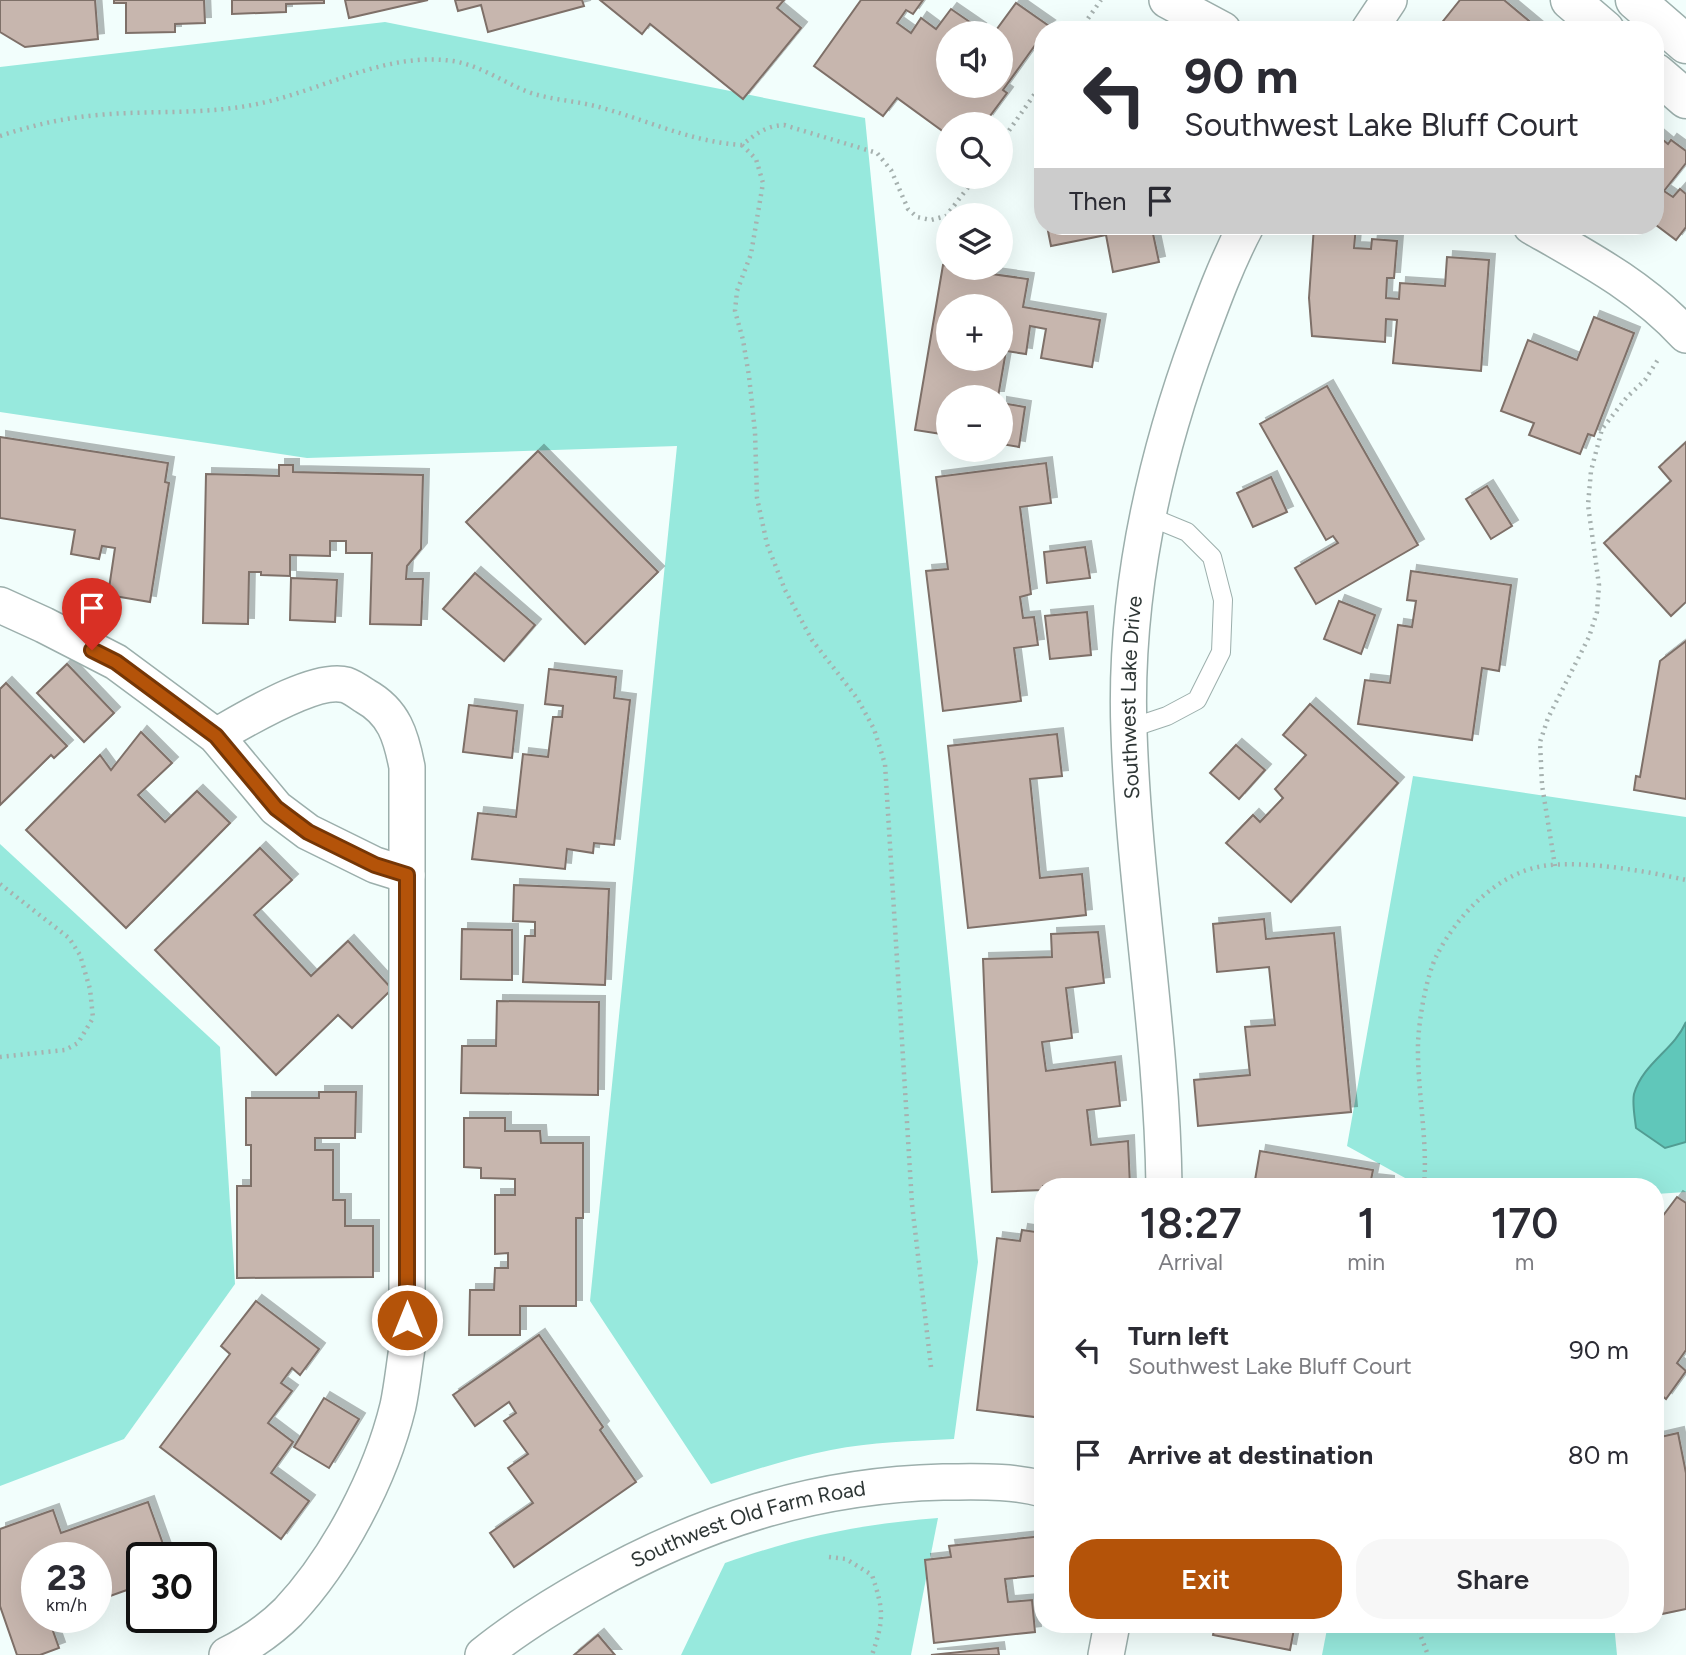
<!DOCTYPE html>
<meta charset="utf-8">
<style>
:root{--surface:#fff;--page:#f7f7f7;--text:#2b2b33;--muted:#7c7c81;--accent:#b45309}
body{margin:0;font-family:Figtree,sans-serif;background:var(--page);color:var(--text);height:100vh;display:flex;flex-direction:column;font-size:26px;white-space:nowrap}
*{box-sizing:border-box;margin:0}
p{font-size:23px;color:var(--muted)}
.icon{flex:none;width:38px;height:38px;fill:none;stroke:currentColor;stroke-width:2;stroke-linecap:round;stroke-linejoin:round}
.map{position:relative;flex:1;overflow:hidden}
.drawer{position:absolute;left:1034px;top:1178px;width:630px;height:455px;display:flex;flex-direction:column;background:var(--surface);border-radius:28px;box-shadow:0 7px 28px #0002}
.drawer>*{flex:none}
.hud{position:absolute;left:1034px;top:21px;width:630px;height:214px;border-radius:28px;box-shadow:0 7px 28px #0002;background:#fff;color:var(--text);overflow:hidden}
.controls{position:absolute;left:936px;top:21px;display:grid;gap:14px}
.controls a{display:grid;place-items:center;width:77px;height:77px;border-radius:50%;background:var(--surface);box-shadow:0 7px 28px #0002;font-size:35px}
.speed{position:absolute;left:21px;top:1542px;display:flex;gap:14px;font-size:35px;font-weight:700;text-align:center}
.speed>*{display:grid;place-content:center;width:91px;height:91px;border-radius:50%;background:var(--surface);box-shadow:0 7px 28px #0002;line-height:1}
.speed small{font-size:18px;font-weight:400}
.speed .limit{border:4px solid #111;border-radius:10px;background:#fff;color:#111}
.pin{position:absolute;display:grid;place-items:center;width:60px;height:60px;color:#fff;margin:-72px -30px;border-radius:50% 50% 50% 0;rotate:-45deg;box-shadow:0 0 7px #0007}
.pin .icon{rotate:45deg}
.me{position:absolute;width:77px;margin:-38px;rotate:0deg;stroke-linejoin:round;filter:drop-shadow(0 0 5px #0008)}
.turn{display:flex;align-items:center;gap:24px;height:147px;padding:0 35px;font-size:32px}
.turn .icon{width:91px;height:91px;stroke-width:2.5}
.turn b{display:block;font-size:49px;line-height:60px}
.then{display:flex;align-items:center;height:66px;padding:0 35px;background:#0003;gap:14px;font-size:26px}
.eta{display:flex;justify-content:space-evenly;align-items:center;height:119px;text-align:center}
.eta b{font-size:42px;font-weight:600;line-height:49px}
.action{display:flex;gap:14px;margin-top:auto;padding:14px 35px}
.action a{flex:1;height:80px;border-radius:28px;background:var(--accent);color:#fff;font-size:28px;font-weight:600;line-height:80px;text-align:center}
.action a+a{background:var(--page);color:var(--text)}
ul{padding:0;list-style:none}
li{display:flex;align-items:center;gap:21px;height:105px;padding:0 35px}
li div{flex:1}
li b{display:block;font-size:26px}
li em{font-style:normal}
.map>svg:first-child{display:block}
</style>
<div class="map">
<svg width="1686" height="1655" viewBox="0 0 1686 1655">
<defs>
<filter id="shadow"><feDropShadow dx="6" dy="-6" stdDeviation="0" flood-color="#0004"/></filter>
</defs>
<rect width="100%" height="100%" fill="#f2fefc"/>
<!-- green -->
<g fill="#97e9dd">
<path d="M385 22 865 118 978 1262 954 1439C913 1441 871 1442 831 1450 790 1458 751 1471 711 1484L590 1301 677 446 307 458 0 412V67Z"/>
<polygon points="1413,776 1686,817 1686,1192 1656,1194 1656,1186 1416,1186 1416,1184 1347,1146"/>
<polygon points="0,844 220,1047 235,1284 124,1439 0,1486"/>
<path d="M938 1518 911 1655H681L725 1563C798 1537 861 1524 938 1518Z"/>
<polygon points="1328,1624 1614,1624 1617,1655 1322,1655"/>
</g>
<!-- water -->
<path fill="#60c7ba" stroke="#519c92" stroke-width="2" d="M1686 1022V1142L1665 1148 1636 1128C1635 1118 1632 1104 1634 1094 1643 1063 1674 1050 1686 1022Z"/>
<!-- building -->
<g fill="#c7b6ae" stroke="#7e6f68" stroke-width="2" fill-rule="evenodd" filter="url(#shadow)">
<polygon points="0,0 95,0 98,39 25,47 0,32"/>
<polygon points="114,0 204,0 205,23 175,24 175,32 126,33 126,3 114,3"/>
<polygon points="232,0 324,0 324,3 286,4 286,12 232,14"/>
<polygon points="345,0 428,0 349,18"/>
<polygon points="455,0 582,0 584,6 488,32 481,5 458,11"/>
<polygon points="600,0 784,0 777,8 801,28 743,99 650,24 642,34"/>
<polygon points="861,0 923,0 913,14 906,10 897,23 911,33 921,18 936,29 951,9 980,29 977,33 948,33 948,86 1001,86 1001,33 994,33 1016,3 1049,26 1043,30 1043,34 1003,90 1007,93 987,120 980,115 974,124 948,124 948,135 897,98 883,116 814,66"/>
<polygon points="1460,0 1504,0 1540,30 1436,30"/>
<polygon points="1656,134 1668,144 1671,140 1686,151 1686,163 1664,191 1673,197 1680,189 1686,194 1686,227 1676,240 1656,225"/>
<polygon points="1043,171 1043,208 1036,172"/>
<polygon points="1047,226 1141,226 1142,231 1152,229 1159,262 1113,272 1106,235 1051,246"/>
<polygon points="1314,226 1356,226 1354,248 1371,249 1372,239 1397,241 1394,278 1387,278 1386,298 1399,299 1400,283 1445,286 1447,257 1489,260 1481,371 1393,363 1397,320 1386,319 1385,342 1312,336 1309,298"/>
<path d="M943 265 948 266V268L1028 279 1023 307 1100 320 1092 367 1041 358 1046 329 1030 326 1026 354 1006 351 998 397H948V435L915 430ZM948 306H1001V359H948Z"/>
<polygon points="1594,317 1634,333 1594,436 1588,434 1580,454 1529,435 1534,423 1501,411 1528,340 1577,360"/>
<polygon points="1327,386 1418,545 1316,604 1295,568 1338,543 1333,536 1326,540 1260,424"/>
<polygon points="1001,403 1025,407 1019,447 1001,444"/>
<polygon points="0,437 168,463 165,482 169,483 150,602 108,595 115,548 102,546 99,559 71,554 75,530 0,518"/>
<polygon points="1686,442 1686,602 1671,616 1604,543 1671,481 1659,467"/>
<polygon points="538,451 658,572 585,644 466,522"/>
<polygon points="1046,463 1051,503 1020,507 1031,594 1020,597 1023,618 1034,617 1038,645 1014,648 1021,701 943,711 926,571 948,569 936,477"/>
<polygon points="279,465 293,465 293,472 423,475 421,549 407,566 406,579 423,579 421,625 370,624 372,553 346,553 346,541 330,541 330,556 290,555 290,576 261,575 261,572 249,572 248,624 203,623 206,474 279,476"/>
<polygon points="1271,477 1287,512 1253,527 1237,493"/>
<polygon points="1487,486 1512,526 1491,539 1466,499"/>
<polygon points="1085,547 1090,578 1047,583 1044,552"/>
<polygon points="1411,571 1511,585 1499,671 1482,668 1472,740 1358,724 1365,680 1390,683 1398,625 1412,627 1416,601 1407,600"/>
<polygon points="475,573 535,625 504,661 443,609"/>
<polygon points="291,578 337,580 335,622 290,620"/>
<polygon points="1339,601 1375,615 1361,654 1324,639"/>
<polygon points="1087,612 1091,655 1050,659 1045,616"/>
<polygon points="1686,641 1686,799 1634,790 1636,776 1640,777 1660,661"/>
<polygon points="67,664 114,713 84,742 37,693"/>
<polygon points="549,669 616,677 614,698 630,700 614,845 594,843 593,853 567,849 565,869 472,859 478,813 516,817 523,754 548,757 553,717 562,717 563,706 545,704"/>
<polygon points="6,683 67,746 54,758 51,755 0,805 0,689"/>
<polygon points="1310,704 1398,783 1291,902 1226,843 1253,815 1260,822 1283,798 1275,789 1306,755 1283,735"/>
<polygon points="469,705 517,711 512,758 463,752"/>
<polygon points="141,732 172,763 138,795 165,822 197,791 230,823 126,928 26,830 100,755 111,770"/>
<polygon points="1057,734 1062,776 1030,779 1040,878 1082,874 1086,915 968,928 948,746"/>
<polygon points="1236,745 1265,770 1239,799 1210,773"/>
<polygon points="260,848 292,880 254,915 311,976 348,941 392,989 352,1028 338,1015 276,1075 155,950"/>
<polygon points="514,885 609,889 605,985 523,982 525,936 535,936 535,922 513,921"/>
<polygon points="1264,919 1266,939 1334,933 1351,1112 1198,1126 1194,1080 1250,1075 1245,1027 1275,1025 1269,967 1217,972 1213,924"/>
<polygon points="462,929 512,930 512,980 461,979"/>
<polygon points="1098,932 1104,983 1066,988 1072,1038 1042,1042 1046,1071 1115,1062 1120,1106 1087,1110 1091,1145 1128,1141 1130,1186 1043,1186 1043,1190 992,1192 983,959 1052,957 1051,934"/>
<polygon points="497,1001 599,1002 598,1095 461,1093 462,1046 496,1046"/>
<polygon points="319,1092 356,1092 355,1138 315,1138 315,1150 333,1150 333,1200 345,1200 345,1226 373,1226 373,1277 237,1278 237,1186 251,1186 251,1145 246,1145 246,1098 319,1098"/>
<polygon points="464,1118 505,1118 505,1131 540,1131 541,1143 583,1143 583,1218 576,1218 576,1306 520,1306 520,1335 469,1335 470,1290 494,1290 495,1268 508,1268 508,1253 495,1254 495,1195 515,1195 515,1179 481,1178 481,1168 464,1167"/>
<polygon points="1260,1151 1373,1170 1371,1180 1388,1182 1388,1186 1254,1186"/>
<polygon points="1677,1197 1686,1203 1686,1350 1677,1363 1686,1371 1666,1399 1656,1391 1656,1225"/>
<polygon points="1022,1230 1043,1233 1043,1418 977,1410 997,1238 1020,1241"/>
<polygon points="256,1301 319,1349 300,1375 292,1368 281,1383 292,1391 268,1423 293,1442 271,1473 309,1501 281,1539 160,1447 230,1354 221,1346"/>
<polygon points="539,1335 603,1427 600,1430 636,1482 514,1567 490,1533 533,1503 508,1468 528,1454 504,1421 516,1413 509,1402 475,1426 453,1395"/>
<polygon points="324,1398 359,1419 329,1468 294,1447"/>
<polygon points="1678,1433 1686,1473 1686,1609 1662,1614 1660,1607 1656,1608 1656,1438"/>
<polygon points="148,1502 168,1558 142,1558 142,1595 138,1586 96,1601 96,1558 37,1558 37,1617 48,1617 59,1648 40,1655 17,1655 0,1606 0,1529 53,1510 61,1533"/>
<polygon points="1043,1536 1043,1575 1005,1579 1008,1602 1032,1600 1035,1632 934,1643 925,1560 951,1557 949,1546"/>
<polygon points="1215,1624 1295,1624 1290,1650 1213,1635"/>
<polygon points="598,1635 615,1655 574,1655"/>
<polygon points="998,1648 999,1655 931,1655"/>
</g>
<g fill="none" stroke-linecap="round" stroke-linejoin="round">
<defs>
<polyline id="lane" points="1128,729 1167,716 1197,700 1221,652 1223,600 1212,557 1187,532 1148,516"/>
<g id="street">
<polyline points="1167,0 1223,30"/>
<polyline points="1369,30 1389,0"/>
<path d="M1531 226C1587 258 1642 287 1686 335"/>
<polyline points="0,605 44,625 116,662 216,736 276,808 308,832 375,865 407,875"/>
<path d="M216 736C243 721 315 676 346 685 352 687 359 692 365 696 394 712 401 736 407 767V1348C404 1367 402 1387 398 1406 381 1476 338 1559 288 1612 270 1630 249 1644 227 1655"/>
<path id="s1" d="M1164 1186C1162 1034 1134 884 1129 732 1124 599 1153 463 1199 338 1213 300 1227 262 1246 226"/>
<path id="s2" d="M483 1655C516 1628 552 1606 589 1585 700 1522 814 1485 943 1482 976 1482 1010 1480 1043 1489"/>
<polyline points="1106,1655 1112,1624"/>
</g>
<g id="secondary">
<polyline points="1570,0 1605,30"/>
<polyline points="1635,0 1686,44"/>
<polyline points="1656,73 1686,99"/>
</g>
</defs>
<!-- lane casing -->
<use href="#lane" stroke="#9cafac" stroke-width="20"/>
<!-- street casing -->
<use href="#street" stroke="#9cafac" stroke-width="38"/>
<!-- secondary casing -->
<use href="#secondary" stroke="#9cafac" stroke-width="41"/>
<!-- path -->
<g stroke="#a6b1af" stroke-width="4.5" stroke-dasharray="2 5" stroke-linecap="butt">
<polyline points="1080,30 1101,0"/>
<path d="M0 136C33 125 64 118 98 115 150 110 199 115 252 105 319 93 383 51 453 61 482 66 504 83 531 93 553 100 577 101 599 107 647 120 691 142 742 145 756 134 765 126 784 125L877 153 891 170 908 209 917 217 931 220 946 216 976 177"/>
<polyline points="1001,142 1043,82"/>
<polyline points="742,145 756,159 763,183 751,254 737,291 735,311 743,340 749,376 755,432 757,498 767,544 785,590 812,640 857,698 874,729 885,764 912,1204 931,1367"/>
<polyline points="1555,866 1542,785 1540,742 1548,718 1589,637 1597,612 1599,585 1588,505 1591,471 1602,429 1627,397 1645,380 1659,358"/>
<polyline points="0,884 69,938 80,955 90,989 93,1018 78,1043 65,1050 0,1057"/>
<path d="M1424 1186C1428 1139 1417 1091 1418 1043 1419 1020 1426 976 1437 955 1457 915 1498 873 1543 866 1582 860 1647 871 1686 880"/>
<path d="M829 1557 846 1559 872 1575C884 1611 884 1619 872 1655"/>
<polyline points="1416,1624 1428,1655"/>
</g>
<!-- lane -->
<use href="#lane" stroke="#fff" stroke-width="18"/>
<!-- street -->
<use href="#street" stroke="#fff" stroke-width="35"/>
<!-- secondary -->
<use href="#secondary" stroke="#fff" stroke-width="38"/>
</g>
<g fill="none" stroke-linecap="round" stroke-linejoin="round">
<defs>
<polyline id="route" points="92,650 116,662 216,736 276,808 308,832 375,865 407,875 407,1320"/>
</defs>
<!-- route casing -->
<use href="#route" stroke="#753606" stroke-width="18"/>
<!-- route -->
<use href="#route" stroke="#b45309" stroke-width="12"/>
</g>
<g text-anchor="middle" stroke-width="5" stroke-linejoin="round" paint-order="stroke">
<!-- street labels -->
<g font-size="21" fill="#2e3635" stroke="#fff">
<text dy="7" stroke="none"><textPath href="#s1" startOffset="490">Southwest Lake Drive</textPath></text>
<text dy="7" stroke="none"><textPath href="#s2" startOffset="299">Southwest Old Farm Road</textPath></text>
</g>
</g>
</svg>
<div class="controls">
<a><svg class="icon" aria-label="sound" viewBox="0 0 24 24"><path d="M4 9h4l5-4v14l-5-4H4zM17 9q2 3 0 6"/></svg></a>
<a><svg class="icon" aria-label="search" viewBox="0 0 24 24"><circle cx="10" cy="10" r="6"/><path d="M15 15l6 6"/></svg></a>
<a><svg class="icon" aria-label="layers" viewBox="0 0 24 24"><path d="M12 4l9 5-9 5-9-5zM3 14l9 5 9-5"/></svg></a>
<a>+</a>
<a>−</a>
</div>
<div class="speed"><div>23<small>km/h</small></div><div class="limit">30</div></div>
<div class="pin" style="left:92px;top:650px;background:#d93025"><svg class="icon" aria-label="arrive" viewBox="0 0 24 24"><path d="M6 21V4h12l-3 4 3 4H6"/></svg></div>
<svg class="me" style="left:407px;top:1320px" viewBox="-20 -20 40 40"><circle r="17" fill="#b45309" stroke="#fff" stroke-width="3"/><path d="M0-11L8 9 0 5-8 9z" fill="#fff"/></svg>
<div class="hud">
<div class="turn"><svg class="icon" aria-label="left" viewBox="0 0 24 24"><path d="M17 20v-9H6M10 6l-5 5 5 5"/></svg><div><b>90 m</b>Southwest Lake Bluff Court</div></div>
<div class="then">Then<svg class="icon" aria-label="arrive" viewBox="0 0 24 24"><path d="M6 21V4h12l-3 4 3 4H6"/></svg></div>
</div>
<section class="drawer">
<div class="eta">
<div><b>18:27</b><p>Arrival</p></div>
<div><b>1</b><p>min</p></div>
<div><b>170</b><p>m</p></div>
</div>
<ul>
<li><svg class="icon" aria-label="left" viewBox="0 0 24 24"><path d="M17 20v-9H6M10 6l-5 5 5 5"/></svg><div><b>Turn left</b><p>Southwest Lake Bluff Court</p></div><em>90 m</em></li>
<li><svg class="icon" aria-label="arrive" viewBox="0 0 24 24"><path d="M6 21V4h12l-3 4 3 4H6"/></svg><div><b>Arrive at destination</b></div><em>80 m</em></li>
</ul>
<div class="action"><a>Exit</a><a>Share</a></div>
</section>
</div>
